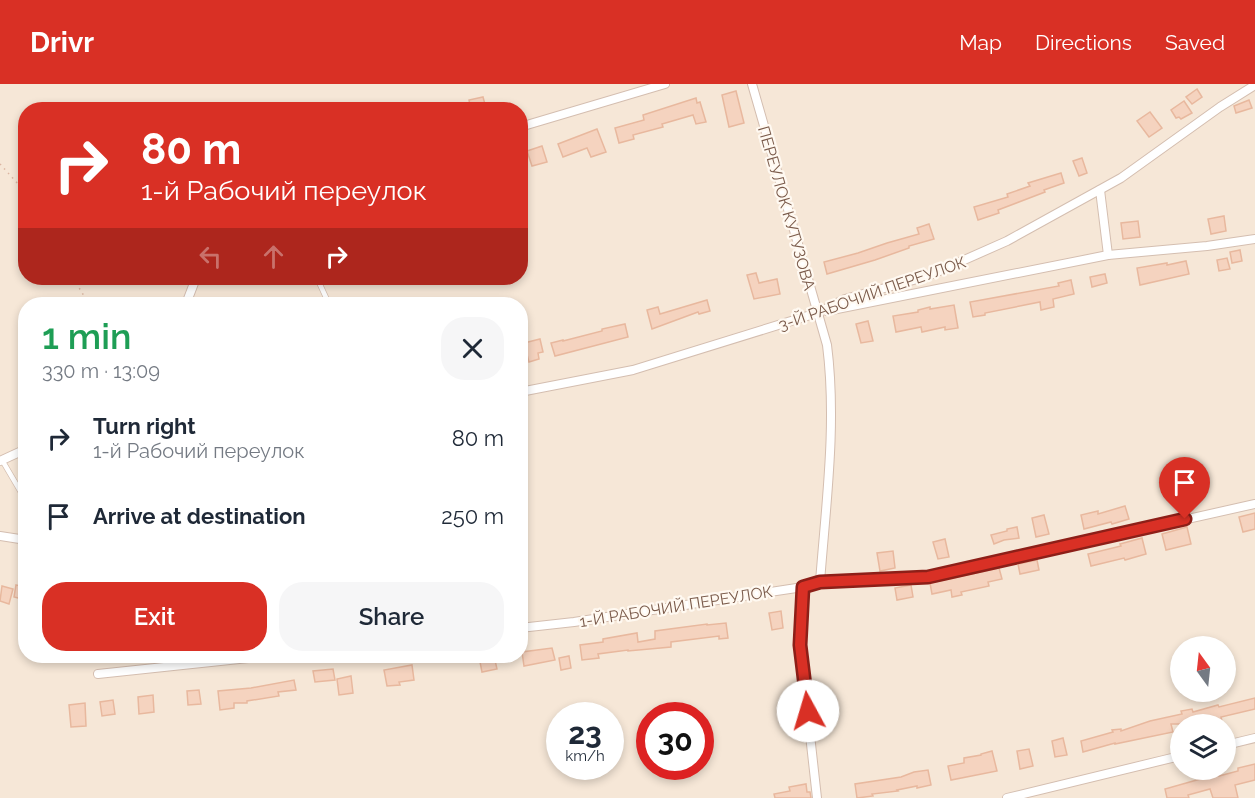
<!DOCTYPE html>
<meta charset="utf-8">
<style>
:root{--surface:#fff;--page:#f6f6f7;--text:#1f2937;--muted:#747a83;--accent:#d93025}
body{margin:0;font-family:Raleway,sans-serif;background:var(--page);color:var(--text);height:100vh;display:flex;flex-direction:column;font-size:22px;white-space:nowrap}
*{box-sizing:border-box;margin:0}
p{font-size:20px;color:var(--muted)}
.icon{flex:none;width:33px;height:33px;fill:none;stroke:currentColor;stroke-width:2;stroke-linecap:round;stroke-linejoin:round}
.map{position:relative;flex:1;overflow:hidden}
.details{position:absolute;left:18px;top:213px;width:510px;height:366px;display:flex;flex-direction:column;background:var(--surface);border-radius:24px;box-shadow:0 3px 9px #0003}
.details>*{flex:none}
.banner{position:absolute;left:18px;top:18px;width:510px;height:183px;border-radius:24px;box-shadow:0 3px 9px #0003;background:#d93025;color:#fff;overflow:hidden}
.needle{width:39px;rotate:345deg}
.tools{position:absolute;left:1170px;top:552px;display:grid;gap:12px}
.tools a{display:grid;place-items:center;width:66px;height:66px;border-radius:50%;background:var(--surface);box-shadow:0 3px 9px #0003;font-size:30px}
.speed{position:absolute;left:546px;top:618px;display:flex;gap:12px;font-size:30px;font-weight:700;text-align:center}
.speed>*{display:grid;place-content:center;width:78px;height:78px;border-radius:50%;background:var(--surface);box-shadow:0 3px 9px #0003;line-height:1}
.speed small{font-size:15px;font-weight:400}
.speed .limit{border:9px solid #d22;background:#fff;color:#111}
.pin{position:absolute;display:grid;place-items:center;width:51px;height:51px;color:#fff;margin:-62px -26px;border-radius:50% 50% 50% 0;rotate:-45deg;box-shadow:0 0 6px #0007}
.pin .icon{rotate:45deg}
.me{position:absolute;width:66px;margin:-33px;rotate:354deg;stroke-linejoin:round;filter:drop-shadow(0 0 4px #0008)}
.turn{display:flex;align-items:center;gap:21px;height:126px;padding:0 24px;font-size:27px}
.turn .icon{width:78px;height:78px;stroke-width:2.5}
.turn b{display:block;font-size:42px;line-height:51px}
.lanes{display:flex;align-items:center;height:57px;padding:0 24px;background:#0003;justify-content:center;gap:30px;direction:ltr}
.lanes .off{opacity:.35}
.round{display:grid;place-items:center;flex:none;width:63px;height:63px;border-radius:24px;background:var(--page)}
.head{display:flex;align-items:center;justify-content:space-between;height:102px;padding:0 24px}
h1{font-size:36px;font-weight:600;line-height:45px;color:#1e9e55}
.primary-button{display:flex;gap:12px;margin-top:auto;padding:12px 24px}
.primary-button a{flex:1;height:69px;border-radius:24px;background:var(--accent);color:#fff;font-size:24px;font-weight:600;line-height:69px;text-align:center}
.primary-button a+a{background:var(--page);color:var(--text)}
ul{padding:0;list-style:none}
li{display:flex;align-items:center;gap:18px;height:78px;padding:0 24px}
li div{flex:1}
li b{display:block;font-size:22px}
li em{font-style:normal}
header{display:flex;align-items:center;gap:36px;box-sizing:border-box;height:84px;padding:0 30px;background:var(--accent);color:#fff}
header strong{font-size:28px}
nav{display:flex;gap:33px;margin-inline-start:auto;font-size:21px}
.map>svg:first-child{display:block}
</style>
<header>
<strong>Drivr</strong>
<nav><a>Map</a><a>Directions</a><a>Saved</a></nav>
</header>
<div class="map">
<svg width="1255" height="714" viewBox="0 0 1255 714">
<rect width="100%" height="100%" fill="#fef5e9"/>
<!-- residential -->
<path fill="#f6e7d7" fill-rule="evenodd" d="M0 0H1255V714H0ZM26 26H520V194H26ZM26 220H520V572H26ZM1180 562H1226V608H1180ZM560 632H610V682H560ZM650 632H700V682H650ZM1180 640H1226V686H1180Z"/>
<!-- building -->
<g fill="#f5d3bf" stroke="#e8b89e" stroke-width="1.5">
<polygon points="1197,5 1202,13 1192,20 1186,13"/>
<polygon points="736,7 744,39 729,43 722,11"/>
<polygon points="483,13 486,24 471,26 469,16"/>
<polygon points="696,14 697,19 700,18 706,38 696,40 693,31 662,40 663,43 633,51 634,55 619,59 615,44 644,36 643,31"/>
<polygon points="1249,16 1252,24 1236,29 1234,22"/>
<polygon points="1184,17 1192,29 1181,35 1179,33 1176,34 1171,26"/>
<polygon points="1150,28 1162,44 1149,53 1137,37"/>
<polygon points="597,45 606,68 591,73 587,64 563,73 558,60"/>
<polygon points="542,62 547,78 532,82 527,67"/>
<polygon points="1082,74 1087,89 1079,92 1073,77"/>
<polygon points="1061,89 1064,99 1044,106 1045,108 998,126 999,129 978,136 974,123 1008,113 1007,110 1030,102 1028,99"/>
<polygon points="1224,132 1226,147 1211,150 1208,135"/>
<polygon points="1138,137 1140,153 1123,155 1121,139"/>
<polygon points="929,140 934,155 909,162 909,164 875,176 827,190 824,178 858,169 887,159 919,150 917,144"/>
<polygon points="1240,166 1242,177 1232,179 1230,168"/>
<polygon points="1227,174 1230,185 1219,187 1217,176"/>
<polygon points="1186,177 1189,190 1140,201 1137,184 1167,179 1167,181"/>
<polygon points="756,189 759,199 777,195 780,210 754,215 747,191"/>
<polygon points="1105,190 1107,199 1092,203 1090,193"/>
<polygon points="1071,196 1074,210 1053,215 1054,223 1041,226 1040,218 985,229 985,231 973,233 970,218 1059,202 1058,199"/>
<polygon points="707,216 710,227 699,230 698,228 652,245 647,226 658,223 660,230"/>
<polygon points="954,221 958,244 945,246 945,243 922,248 921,243 896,248 893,232 918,228 918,226 930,223 930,225"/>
<polygon points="868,237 873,257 861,259 856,240"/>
<polygon points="625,240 628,253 555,272 551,259 563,256 563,257 602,247 602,245"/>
<polygon points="540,255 543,268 538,269 539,275 529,278 524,259"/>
<polygon points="1125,422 1129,435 1112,440 1111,438 1084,445 1081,431 1098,427 1098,430"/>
<polygon points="1255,429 1255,445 1243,448 1239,433"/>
<polygon points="1044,431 1049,450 1036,453 1032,434"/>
<polygon points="1017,443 1019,454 1004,456 994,460 991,451 1007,447 1007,445"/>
<polygon points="1187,443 1191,460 1166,466 1162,450"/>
<polygon points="1142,454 1146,470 1125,476 1124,474 1091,482 1088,470 1121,462 1120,460"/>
<polygon points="945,455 949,473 938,475 933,458"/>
<polygon points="893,467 895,484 880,487 877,469"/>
<polygon points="1037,476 1039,486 1020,490 1018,480"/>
<polygon points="999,484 1002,495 988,498 989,502 961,508 962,511 952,513 951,506 932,510 930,499"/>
<polygon points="16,501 26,503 26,516 14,513"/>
<polygon points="911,501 913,513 897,516 895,504"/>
<polygon points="2,502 13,505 9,520 0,517"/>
<polygon points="781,527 783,544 772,546 769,529"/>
<polygon points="726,539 728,554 719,555 719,552 671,558 671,563 628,567 628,566 598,570 599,574 582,576 580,561 603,558 603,555 637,549 638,558 655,555 655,547 707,540 707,541"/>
<polygon points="552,564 555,576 524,582 522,568"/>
<polygon points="486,572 494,572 497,585 482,588 479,573"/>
<polygon points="569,572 571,584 561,586 559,574"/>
<polygon points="412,581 414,596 399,598 400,601 387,602 384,586"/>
<polygon points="333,585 335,596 315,598 313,587"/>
<polygon points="351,592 353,609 339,611 337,595"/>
<polygon points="294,596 296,606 278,608 279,612 247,617 247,619 234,619 234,624 220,626 218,607 251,604"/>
<polygon points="199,606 201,620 188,621 187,607"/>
<polygon points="153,611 154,628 139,630 138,613"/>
<polygon points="1255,614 1255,625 1221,633 1222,637 1211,640 1210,637 1196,640 1171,640 1173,648 1115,660 1115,659 1083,668 1081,657 1113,648 1112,646 1121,645 1121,647 1150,637 1182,630 1181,627 1192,625 1193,628 1218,621 1219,623"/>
<polygon points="113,616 115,630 102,632 100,618"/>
<polygon points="85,619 86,642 71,643 69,621"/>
<polygon points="1063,654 1067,671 1055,673 1052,657"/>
<polygon points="1029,665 1033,682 1020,685 1017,667"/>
<polygon points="992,667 997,687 951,696 948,682 964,679 964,674 981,671 981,670"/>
<polygon points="1255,680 1255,696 1235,701 1238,714 1213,714 1210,705 1188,711 1189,714 1167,714 1165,705 1218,690 1219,692 1238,687 1238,684"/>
<polygon points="928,686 931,701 917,704 917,702 897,706 898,707 872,710 873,712 857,714 855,700 901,693 914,688"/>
<polygon points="806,700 807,708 810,708 811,714 775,714 774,710 790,707 789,703"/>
</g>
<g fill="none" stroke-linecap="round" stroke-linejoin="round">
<defs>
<g id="service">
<polyline points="317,194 329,220"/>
<polyline points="2,376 22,410 26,412"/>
</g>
<g id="minor">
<path d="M752 0 827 261C837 339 826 419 820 498"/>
<polyline points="520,43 665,0"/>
<polyline points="1100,106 1108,171"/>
<polyline points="186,220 196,194"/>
<polyline points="827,227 1108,171 1207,162 1255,155"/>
<polyline points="520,308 633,286 817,229 845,215 928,192 1007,157 1121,94 1220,23 1255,1"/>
<polyline points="0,377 26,365"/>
<polyline points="0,452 26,456"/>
<polyline points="803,503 800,561 817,714"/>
<polyline points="520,544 574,538 803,503 820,498 928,493 1255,420"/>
<polyline points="98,590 268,572"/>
<polyline points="1226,661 1255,654"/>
<polyline points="1007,714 1180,672"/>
</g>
</defs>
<!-- service casing -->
<use href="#service" stroke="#d4beb0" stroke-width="6"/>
<!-- minor casing -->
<use href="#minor" stroke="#d4beb0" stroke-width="10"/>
<!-- path -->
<g stroke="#dbb5a1" stroke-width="1.5" stroke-dasharray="1.5 4.5" stroke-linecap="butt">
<polyline points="0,80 19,101 26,113"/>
<polyline points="73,194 89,220"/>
</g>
<!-- service -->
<use href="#service" stroke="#fff" stroke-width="4.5"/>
<!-- minor -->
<use href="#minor" stroke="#fff" stroke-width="8"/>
</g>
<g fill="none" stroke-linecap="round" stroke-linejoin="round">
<defs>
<polyline id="route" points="808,627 800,561 803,503 820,498 928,493 1185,435"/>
</defs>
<!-- route casing -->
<use href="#route" stroke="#8d1f18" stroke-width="15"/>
<!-- route -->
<use href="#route" stroke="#d93025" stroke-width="10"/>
</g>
<g text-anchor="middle" stroke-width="4.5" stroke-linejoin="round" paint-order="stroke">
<!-- street labels -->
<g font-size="16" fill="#7a5a4a" stroke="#fff9f1">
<text transform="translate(787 124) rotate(74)" y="6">ПЕРЕУЛОК КУТУЗОВА</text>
<text transform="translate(872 209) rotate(-19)" y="6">3-Й РАБОЧИЙ ПЕРЕУЛОК</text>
<text transform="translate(676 522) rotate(-9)" y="6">1-Й РАБОЧИЙ ПЕРЕУЛОК</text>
</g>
</g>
</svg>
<div class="tools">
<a><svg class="needle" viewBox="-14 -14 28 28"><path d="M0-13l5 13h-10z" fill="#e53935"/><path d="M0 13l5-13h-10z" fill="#747a83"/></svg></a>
<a><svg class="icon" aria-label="layers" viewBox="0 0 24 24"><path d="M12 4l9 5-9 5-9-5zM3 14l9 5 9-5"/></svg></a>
</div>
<div class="speed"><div>23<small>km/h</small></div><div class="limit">30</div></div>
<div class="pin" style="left:1185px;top:435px;background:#d93025"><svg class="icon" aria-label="arrive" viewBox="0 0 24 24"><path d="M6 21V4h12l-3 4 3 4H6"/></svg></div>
<svg class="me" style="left:808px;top:627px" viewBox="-20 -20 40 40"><circle r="19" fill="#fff"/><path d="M0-13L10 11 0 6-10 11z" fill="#d93025"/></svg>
<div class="banner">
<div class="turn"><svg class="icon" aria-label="right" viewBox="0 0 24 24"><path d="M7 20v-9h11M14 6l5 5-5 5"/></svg><div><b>80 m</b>1-й Рабочий переулок</div></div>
<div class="lanes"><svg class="icon off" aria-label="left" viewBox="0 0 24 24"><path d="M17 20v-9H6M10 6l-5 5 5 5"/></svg><svg class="icon off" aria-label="ahead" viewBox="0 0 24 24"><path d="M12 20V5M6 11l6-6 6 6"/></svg><svg class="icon" aria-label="right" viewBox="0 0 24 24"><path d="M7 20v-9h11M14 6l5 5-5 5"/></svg></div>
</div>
<section class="details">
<div class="head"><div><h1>1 min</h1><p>330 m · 13:09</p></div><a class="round"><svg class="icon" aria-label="close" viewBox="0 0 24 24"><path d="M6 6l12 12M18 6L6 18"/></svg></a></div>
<ul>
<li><svg class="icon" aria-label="right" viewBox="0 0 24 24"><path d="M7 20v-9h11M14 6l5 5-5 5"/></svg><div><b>Turn right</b><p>1-й Рабочий переулок</p></div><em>80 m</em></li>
<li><svg class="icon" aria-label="arrive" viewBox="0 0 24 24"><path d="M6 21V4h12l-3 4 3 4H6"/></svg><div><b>Arrive at destination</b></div><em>250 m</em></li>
</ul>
<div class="primary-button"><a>Exit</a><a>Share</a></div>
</section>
</div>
